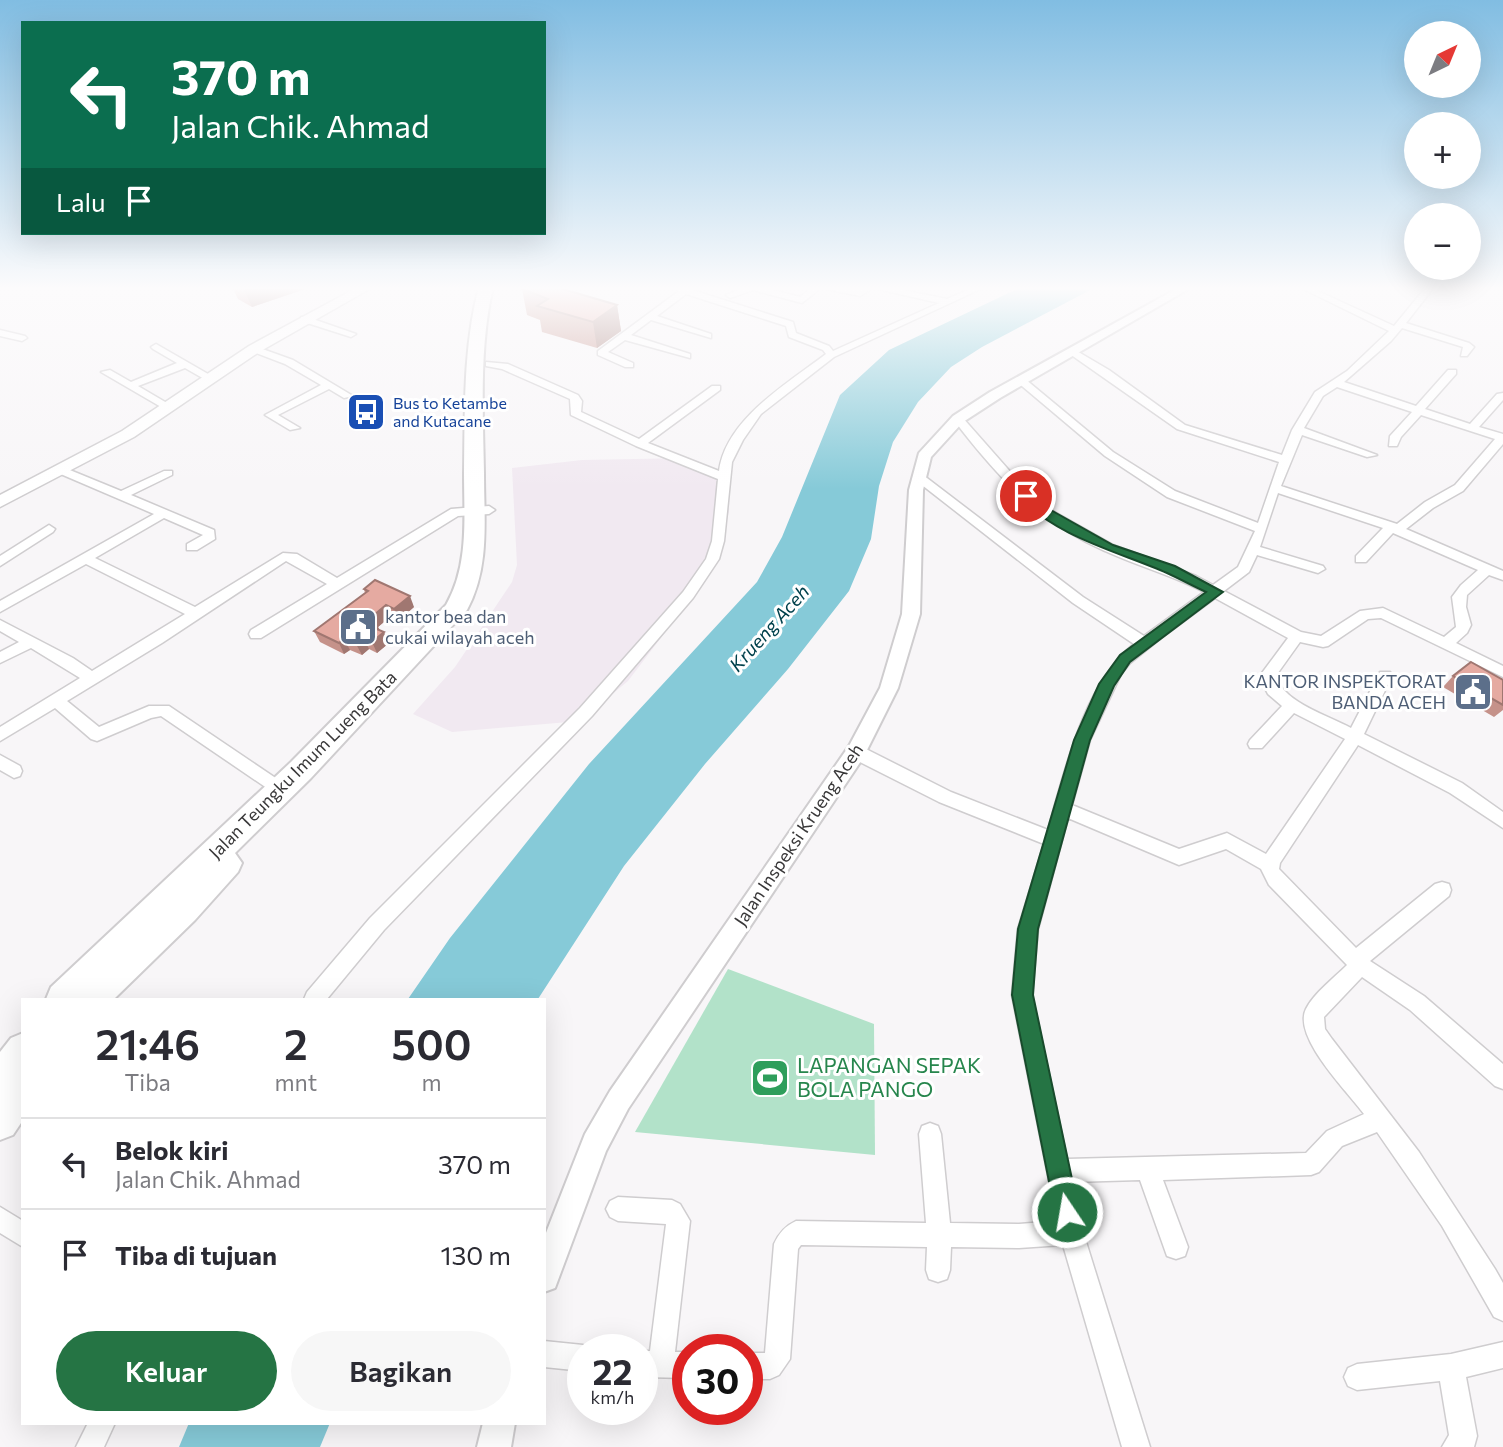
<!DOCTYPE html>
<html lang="id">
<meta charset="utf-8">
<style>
:root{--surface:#fff;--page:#f7f7f7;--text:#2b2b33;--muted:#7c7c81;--line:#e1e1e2;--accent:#257444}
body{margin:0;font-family:Commissioner,sans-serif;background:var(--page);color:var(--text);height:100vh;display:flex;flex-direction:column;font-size:26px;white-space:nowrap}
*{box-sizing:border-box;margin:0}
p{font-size:23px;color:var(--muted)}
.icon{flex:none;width:38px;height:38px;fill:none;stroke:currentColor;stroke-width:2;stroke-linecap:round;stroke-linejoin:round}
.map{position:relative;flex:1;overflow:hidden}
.drawer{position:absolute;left:21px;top:998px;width:525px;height:427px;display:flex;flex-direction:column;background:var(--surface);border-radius:0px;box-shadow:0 7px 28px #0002}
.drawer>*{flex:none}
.hud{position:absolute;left:21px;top:21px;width:525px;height:214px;border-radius:0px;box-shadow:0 7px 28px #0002;background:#0b6e4f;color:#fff;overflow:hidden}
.needle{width:46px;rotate:43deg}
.buttons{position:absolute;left:1404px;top:21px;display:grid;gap:14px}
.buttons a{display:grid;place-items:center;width:77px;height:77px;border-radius:50%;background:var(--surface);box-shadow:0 7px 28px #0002;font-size:35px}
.speed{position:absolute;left:567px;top:1334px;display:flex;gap:14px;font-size:35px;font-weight:700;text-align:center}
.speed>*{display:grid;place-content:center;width:91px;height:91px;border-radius:50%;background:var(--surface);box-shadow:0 7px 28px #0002;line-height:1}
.speed small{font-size:18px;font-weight:400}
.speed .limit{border:10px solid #d22;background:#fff;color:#111}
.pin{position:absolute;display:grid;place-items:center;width:60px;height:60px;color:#fff;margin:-30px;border:4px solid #fff;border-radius:50%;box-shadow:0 2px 7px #0007}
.me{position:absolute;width:77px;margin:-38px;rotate:348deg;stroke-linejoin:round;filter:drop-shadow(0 0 5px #0008)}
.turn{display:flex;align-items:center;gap:24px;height:147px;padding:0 35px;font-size:32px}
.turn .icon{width:91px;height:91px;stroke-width:2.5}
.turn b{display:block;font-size:49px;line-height:60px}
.then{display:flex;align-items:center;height:66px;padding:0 35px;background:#0003;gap:14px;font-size:26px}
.eta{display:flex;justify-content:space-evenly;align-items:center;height:119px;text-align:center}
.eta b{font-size:42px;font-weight:600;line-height:49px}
.primary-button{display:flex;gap:14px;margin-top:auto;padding:14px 35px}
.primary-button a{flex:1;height:80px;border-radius:42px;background:var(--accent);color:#fff;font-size:28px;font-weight:600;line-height:80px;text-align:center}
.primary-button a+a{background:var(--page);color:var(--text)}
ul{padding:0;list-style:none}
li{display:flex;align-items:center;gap:21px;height:91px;padding:0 35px;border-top:2px solid var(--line)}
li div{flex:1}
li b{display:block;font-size:26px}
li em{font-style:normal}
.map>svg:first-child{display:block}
</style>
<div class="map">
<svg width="1503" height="1447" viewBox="0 0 1503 1447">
<rect width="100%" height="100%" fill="#f8f6f8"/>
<!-- built -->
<polygon fill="#f1e9f1" points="687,458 730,476 729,512 717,560 692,597 628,681 580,721 452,732 413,714 455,667 512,582 517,565 512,468 582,460"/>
<!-- green -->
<polygon fill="#b2e2c9" points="728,969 874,1024 875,1155 635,1132"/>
<!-- water -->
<g fill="#86cad8">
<polygon points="1021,287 1096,287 982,347 951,367 918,402 893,442 879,486 871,539 849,591 788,669 705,764 624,866 538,999 408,999 450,938 589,764 757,582 782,537 840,395 889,350"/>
<polygon points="189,1423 330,1423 320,1447 179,1447"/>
</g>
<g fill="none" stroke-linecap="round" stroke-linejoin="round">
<defs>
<g id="minor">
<path d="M673 287H683L793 322 796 333 829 346 833 351 939 303 873 288 860 296 826 289 825 287 858 290 864 287H887L947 299 975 287H985L834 357 761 414 743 440 732 462 724 541 719 559 693 598 592 716 384 930 327 999H304L307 992 370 918 580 708 683 592 706 559 712 541 718 479 636 446 571 415 570 399 502 369 486 366V362L508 364 578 395 582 401 581 412 639 439 712 386H720V390L648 443 719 471C726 419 788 383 826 354L823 350 789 337 786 326 686 294 657 316 711 334V338L651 320 631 335 690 354V358L625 340 608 352 633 363V367H625L598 355V351L679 291Z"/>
<polygon points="746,287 761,287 800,297 813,287 822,287 802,303 753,290 730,298 726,295"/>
<path d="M1299 287H1309L1394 326 1426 287H1434L1406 323 1469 343 1474 347 1467 356H1461L1463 347 1402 328 1391 341 1344 382 1416 406 1448 370H1456V374L1425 409 1470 424 1497 394 1503 393V400L1479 427 1503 434V444L1463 491 1433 508 1406 529 1503 571V580L1489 575 1467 595 1466 607 1471 625 1467 633 1456 643 1503 666V677L1381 618 1368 619 1328 646 1323 647 1300 642 1275 677C1287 704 1327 715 1351 728L1380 672H1390L1392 676 1364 734 1462 783 1503 812V828L1450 793 1358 745 1280 863 1279 869 1356 948 1435 884 1442 882 1449 884 1451 890 1449 896 1370 961 1424 996 1503 1064V1089L1495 1086 1410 1010 1362 977 1324 1017 1325 1029 1332 1039 1419 1152 1495 1269 1503 1283V1321L1494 1317 1442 1226 1377 1132 1342 1146 1319 1172 1311 1175 1163 1180 1188 1247 1185 1256 1176 1259 1167 1256 1140 1180 1072 1182 1083 1232 1150 1447H1122L1063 1245 1019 1248 951 1247 950 1270 947 1279 938 1282 929 1279 926 1270 927 1247 801 1245 798 1249 790 1359 779 1375 770 1379H747V1353H765L774 1244C779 1233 785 1226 796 1221L926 1223 919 1134 922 1126 930 1123 938 1126 941 1134 950 1223 1019 1224 1057 1221 1012 995 1018 929 1044 844 939 802 850 757 848 752 850 747H862L951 792 1048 830C1065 770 1084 684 1134 644L1073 603 913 478 915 475H923L1083 597 1144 636 1204 592C1172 575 1137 566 1105 551 1038 522 996 475 953 419L962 417 1029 493 1049 509 1113 545 1196 576 1213 585 1238 567 1255 531 1167 497 1105 456 1016 381 1025 379 1113 452 1175 491 1258 523 1279 462 1177 429 1067 352 1075 350 1109 370 1185 425 1282 455 1292 430 1315 392 1347 371 1389 331ZM1337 387 1412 412 1390 436 1389 446H1397L1401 437 1421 415 1495 439 1455 485 1425 502 1397 524 1281 486 1302 435 1367 457 1377 455 1304 428 1323 396ZM1278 493 1383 528 1356 556V562H1366L1393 533 1478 570 1461 585 1452 597 1456 627 1444 637 1383 608 1360 611 1321 636 1301 632 1224 591 1249 572 1257 555 1318 573 1325 569 1323 566 1260 547ZM1215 598 1288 638 1259 677 1268 694 1282 706 1250 740 1248 744 1250 748H1262L1294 713 1345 739 1266 854 1227 833 1179 849 1072 805 1090 740 1121 674 1130 663 1161 638ZM1068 818 1179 865 1226 849 1261 869 1269 885 1347 965C1334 978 1314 993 1306 1009 1292 1037 1348 1092 1364 1114L1327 1131 1306 1153 1067 1159 1032 995 1038 929Z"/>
<polygon points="301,317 307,317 356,334 351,337 301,321"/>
<polygon points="0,330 25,336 27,338 22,341 0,336"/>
<polygon points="156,344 215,378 206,380 185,368 138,386 172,406 172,410 168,411 101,372 110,370 131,382 177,363 153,349 151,347"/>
<polygon points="254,346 293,360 353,396 344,398 329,389 278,415 300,428 290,430 265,415 321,385 285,364 251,351 251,347"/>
<polygon points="60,466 121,491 164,471 172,471 172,475 131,495 214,530 215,539 197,550 187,550 187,544 203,535 164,518 95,558 195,607 283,553 297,554 337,578 451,509 489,506 495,510 489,514 458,516 261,638 251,638 249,634 251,630 327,584 286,561 162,643 67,701 99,727 149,706 169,706 286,785 288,790 286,795 280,797 161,716 151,718 97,741 91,739 55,708 0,741 0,727 80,678 31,648 0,663 0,652 19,642 0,631 0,620 73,658 92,671 185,614 86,564 0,612 0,601 154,514 56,472 56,468"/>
<polygon points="49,525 55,529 53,532 0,566 0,556"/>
<polygon points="0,755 20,766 22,771 20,776 14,778 0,770"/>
<polygon points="618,1197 672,1200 680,1204 690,1221 675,1352 688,1352 688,1378 642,1377 642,1351 650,1351 666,1224 618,1221 610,1217 606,1209 610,1201"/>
<polygon points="0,1207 23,1221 23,1247 0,1233"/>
<polygon points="544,1341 583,1345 592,1349 583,1349 583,1371 544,1367"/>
<polygon points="1503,1342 1503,1368 1466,1377 1477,1436 1474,1447 1442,1447 1449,1435 1440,1381 1357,1390 1348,1386 1344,1377 1348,1368 1357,1364 1451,1354"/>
<polygon points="88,1423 115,1423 104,1447 76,1447"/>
</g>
<g id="tertiary">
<polygon points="1180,287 1192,287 1000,398 963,422 931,457 923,490 920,614 898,688 863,758 628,1109 606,1151 555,1288 544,1292 544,1238 585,1134 610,1091 849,746 880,688 902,614 909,490 919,453 953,416 990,392"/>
<polygon points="483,1423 515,1423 511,1447 477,1447"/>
</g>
<polygon id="secondary" points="358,287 373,287 259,352 134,437 0,507 0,495 122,431 249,346"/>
<g id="trunk">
<path d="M479 287H493C479 346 483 413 484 474 484 521 490 567 467 610L311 778 235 853 242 863 238 872 195 920 114 999H46L51 987 291 762 446 605C469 565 464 518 464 474 465 413 463 346 479 287Z"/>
<polygon points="23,1033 23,1120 13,1135 0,1140 0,1052 11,1038"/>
</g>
</defs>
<!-- minor casing -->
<use href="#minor" stroke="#cfcdcf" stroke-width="3"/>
<!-- tertiary casing -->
<use href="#tertiary" stroke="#cfcdcf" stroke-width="4"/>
<!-- secondary casing -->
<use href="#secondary" stroke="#cfcdcf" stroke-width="3"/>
<!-- trunk casing -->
<use href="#trunk" stroke="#cfcdcf" stroke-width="4"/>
<!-- minor -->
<use href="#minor" fill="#fff" fill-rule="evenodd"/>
<!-- tertiary -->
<use href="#tertiary" fill="#fff" fill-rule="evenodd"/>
<!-- secondary -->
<use href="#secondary" fill="#fff" fill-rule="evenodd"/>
<!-- trunk -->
<use href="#trunk" fill="#fff" fill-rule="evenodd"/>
</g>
<!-- wall -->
<g fill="#c5928a">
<polygon points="232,287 307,287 308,288 252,307 238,299"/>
<polygon points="522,289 617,305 621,331 597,348 542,332 540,320 527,315"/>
<polygon points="364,589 414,607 399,620 391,616 378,627 389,643 377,653 369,649 362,655 350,650 344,654 320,642 314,631 365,593"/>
<polygon points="1453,676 1503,680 1503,710 1494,717 1443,687"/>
</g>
<!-- shaded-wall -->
<g fill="#a07771">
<polygon points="243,287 307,287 308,288 252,307"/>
<polygon points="617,305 621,331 597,348 593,322"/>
<polygon points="410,596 414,607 399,620 394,609"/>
<polygon points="386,605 391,616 378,627 381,634 384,632 389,643 377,653 372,642 368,620"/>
<polygon points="364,638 369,649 362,655 356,644"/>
<polygon points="344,639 350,650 344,654 339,643"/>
</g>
<!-- building -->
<g fill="#e5aaa1" stroke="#a07771" stroke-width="2">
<polygon points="527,287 556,287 617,305 593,322 537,306 548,299 522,289"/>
<polygon points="375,580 410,596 394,609 386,605 368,620 377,625 374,628 384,632 372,642 364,638 356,644 344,639 339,643 314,631 368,591 364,589"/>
<polygon points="1471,662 1503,680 1503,705 1453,676"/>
</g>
<!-- sky -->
<linearGradient id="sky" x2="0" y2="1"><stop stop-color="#81bde2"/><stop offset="0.59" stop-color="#fcfbfc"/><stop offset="1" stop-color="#fcfbfc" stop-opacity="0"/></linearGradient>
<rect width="1503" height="489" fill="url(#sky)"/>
<!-- route -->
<path fill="#257444" stroke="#184b2c" stroke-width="2" d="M1026 493 1049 509 1113 545 1175 566 1223 592 1130 662 1114 686 1090 740 1038 929 1033 995 1079 1212 1075 1220 1067 1224 1058 1220 1055 1212 1012 995 1018 929 1074 740 1099 684 1120 655 1206 592C1193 586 1180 579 1167 573 1120 552 1055 537 1019 496Z"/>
<!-- icons -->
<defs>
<symbol id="bus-square" viewBox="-11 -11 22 22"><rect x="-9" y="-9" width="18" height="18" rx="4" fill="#1a4fb4" stroke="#fff"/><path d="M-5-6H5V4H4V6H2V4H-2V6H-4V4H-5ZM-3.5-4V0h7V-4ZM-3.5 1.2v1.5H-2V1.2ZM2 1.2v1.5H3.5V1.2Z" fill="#fff"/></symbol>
<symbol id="civic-square" viewBox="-11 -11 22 22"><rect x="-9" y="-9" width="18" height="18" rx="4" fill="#5c6f8a" stroke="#fff"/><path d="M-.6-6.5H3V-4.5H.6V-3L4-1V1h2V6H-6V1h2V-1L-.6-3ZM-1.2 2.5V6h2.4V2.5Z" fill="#fff"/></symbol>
<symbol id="stadium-square" viewBox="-11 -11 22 22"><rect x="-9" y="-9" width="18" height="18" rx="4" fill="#2e9e5b" stroke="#fff"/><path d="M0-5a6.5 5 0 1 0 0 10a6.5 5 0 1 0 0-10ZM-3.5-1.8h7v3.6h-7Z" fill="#fff"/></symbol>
</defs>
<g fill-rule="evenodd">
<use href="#bus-square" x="344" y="390" width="44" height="44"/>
<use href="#civic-square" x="336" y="605" width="44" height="44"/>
<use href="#civic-square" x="1451" y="670" width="44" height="44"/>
<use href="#stadium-square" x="748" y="1056" width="44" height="44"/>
</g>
<g text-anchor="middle" stroke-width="6" stroke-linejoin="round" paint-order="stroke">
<!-- far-transit labels -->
<g font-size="16" fill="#164399" stroke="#fff" text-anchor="start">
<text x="393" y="409">Bus to Ketambe<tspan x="393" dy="18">and Kutacane</tspan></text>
</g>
<!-- service labels -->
<g font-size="18" fill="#4e5e75" stroke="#fff" text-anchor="start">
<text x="385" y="623">kantor bea dan<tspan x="385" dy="21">cukai wilayah aceh</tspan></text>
<text x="1446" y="688" text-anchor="end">KANTOR INSPEKTORAT<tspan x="1446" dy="21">BANDA ACEH</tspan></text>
</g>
<!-- street labels -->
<g font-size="18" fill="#393839" stroke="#fff">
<text transform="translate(303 765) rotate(-45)" y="6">Jalan Teungku Imum Lueng Bata</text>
<text transform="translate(799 835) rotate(-56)" y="6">Jalan Inspeksi Krueng Aceh</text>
</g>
<!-- water labels -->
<g font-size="19" font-style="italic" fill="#00414c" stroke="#fff">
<text transform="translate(769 628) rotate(-48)" y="7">Krueng Aceh</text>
</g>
<!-- near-leisure labels -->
<g font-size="21" fill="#27864d" stroke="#fff" text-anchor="start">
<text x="797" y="1073">LAPANGAN SEPAK<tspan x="797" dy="24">BOLA PANGO</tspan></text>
</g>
</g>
</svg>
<div class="buttons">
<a><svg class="needle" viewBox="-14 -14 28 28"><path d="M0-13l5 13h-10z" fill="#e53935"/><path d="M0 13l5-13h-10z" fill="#7c7c81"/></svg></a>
<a>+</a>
<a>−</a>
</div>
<div class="speed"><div>22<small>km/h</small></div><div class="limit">30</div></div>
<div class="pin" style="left:1026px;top:496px;background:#d93025"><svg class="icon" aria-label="arrive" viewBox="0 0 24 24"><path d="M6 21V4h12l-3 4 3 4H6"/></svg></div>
<svg class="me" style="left:1067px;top:1212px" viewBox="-20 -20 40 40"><circle r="17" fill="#257444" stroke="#fff" stroke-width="3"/><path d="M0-11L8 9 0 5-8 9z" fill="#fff"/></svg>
<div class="hud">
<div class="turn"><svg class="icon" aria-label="left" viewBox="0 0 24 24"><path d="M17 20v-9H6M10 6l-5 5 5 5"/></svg><div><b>370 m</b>Jalan Chik. Ahmad</div></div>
<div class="then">Lalu<svg class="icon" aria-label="arrive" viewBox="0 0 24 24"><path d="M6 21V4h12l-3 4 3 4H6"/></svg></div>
</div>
<section class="drawer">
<div class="eta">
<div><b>21:46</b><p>Tiba</p></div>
<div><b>2</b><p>mnt</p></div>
<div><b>500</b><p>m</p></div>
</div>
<ul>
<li><svg class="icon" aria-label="left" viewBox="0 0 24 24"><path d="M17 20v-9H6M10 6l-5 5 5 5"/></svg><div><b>Belok kiri</b><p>Jalan Chik. Ahmad</p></div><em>370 m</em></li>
<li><svg class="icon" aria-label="arrive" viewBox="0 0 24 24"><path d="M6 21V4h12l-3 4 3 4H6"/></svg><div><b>Tiba di tujuan</b></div><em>130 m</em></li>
</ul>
<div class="primary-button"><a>Keluar</a><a>Bagikan</a></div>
</section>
</div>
